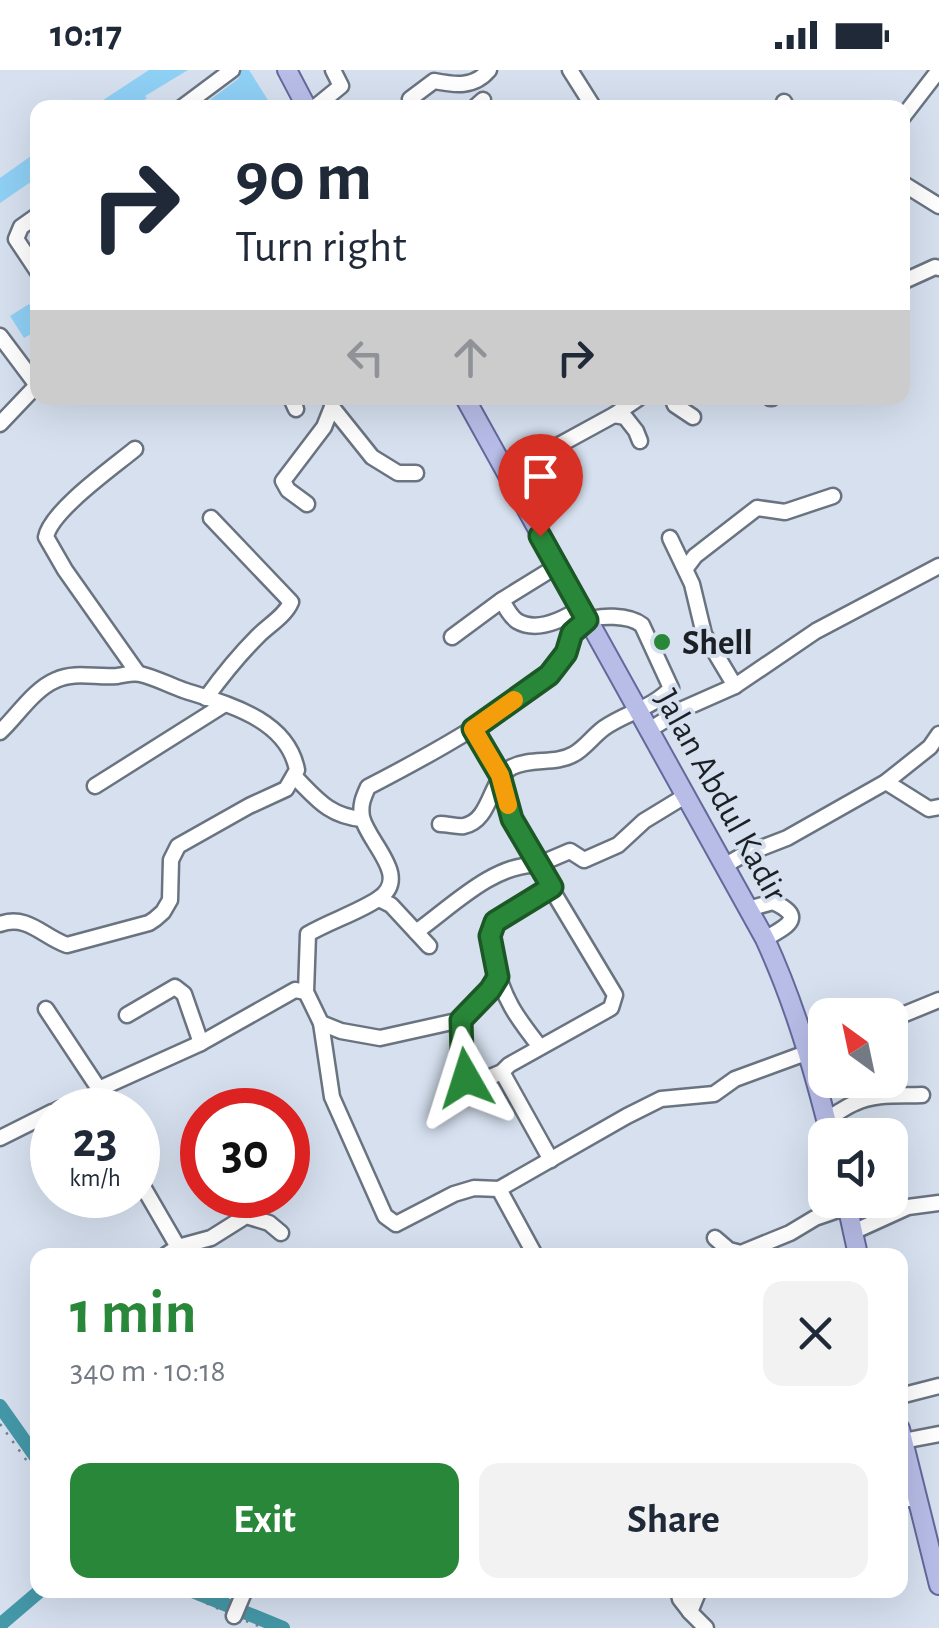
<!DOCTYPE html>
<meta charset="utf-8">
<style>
:root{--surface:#fff;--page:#f2f2f3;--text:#1f2937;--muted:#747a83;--accent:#298739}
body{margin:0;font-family:"Alegreya Sans",sans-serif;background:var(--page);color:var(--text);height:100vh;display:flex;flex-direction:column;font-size:38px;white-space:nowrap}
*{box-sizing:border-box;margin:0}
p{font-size:32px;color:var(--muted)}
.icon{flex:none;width:55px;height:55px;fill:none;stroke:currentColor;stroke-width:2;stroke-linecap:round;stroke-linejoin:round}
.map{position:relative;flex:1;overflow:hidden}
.panel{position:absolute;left:30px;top:1178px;width:878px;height:350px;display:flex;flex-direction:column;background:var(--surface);border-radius:20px;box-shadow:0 10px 40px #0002}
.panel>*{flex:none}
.top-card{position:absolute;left:30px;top:30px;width:880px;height:305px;border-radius:20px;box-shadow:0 10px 40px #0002;background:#fff;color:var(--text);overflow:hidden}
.needle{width:65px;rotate:327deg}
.buttons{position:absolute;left:808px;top:928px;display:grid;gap:20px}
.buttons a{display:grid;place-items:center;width:100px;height:100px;border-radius:20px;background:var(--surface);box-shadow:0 10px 40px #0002;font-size:50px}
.speed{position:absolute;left:30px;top:1018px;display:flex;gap:20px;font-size:50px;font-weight:700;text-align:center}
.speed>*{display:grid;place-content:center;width:130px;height:130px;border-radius:50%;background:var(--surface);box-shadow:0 10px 40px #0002;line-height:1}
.speed small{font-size:25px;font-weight:400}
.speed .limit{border:15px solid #d22;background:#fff;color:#111}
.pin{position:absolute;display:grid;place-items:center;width:85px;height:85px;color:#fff;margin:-102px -42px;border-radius:50% 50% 50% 0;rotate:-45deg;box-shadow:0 0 10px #0007}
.pin .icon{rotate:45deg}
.me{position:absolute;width:110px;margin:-55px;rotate:354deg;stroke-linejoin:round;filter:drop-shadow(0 0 8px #0008)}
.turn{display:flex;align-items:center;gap:35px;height:210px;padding:0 40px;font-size:45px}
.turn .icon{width:130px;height:130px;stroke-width:2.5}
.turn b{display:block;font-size:70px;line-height:85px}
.lanes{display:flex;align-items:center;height:95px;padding:0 40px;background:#0003;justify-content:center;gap:50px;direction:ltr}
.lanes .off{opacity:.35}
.round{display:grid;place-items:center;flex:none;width:105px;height:105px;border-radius:20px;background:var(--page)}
.summary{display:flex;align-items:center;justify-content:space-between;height:170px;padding:0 40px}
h1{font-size:60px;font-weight:700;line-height:75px;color:var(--accent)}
.cta{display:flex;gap:20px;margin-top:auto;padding:20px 40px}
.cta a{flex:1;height:115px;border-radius:20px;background:var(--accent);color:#fff;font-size:40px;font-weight:700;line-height:115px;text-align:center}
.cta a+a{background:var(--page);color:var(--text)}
.status{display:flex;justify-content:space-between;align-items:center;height:70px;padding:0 50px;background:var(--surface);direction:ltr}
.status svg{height:28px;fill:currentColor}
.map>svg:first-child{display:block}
</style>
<div class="status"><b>10:17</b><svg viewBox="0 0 49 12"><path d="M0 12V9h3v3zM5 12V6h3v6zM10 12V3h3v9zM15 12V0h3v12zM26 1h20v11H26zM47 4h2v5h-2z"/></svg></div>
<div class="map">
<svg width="939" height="1558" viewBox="0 0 939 1558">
<rect width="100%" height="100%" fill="#d6e0ef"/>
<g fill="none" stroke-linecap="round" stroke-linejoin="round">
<!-- canal -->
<g stroke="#4498a8" stroke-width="14">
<polyline points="0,1336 38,1390"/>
<polyline points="190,1520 283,1558"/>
<polyline points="0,1555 41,1520"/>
</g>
</g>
<!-- building -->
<g fill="#8fd0f5">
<polygon points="149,0 188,0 145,26 147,28 133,38 91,38"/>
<polygon points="242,0 249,0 273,38 199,38 238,9"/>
<polygon points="38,81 38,107 0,133 0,108"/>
<polygon points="29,234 32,240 38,236 38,260 24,268 10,246"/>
</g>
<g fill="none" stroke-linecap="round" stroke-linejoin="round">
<defs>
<g id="minor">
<polyline points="570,0 594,38"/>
<polyline points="784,32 787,38"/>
<polyline points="181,38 232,0"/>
<polyline points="314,38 341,16 333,0"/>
<path d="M416 38 410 29 434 11C455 15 474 18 489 0"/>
<polyline points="474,38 483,30"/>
<polyline points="902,48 939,0"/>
<polyline points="902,113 939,136"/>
<polyline points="38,145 21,157 16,169 38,202"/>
<polyline points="902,212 935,197 939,198"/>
<polyline points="0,266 36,314"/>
<polyline points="291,328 296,339"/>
<polyline points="672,328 675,335 693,347"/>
<polyline points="770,328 772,328"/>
<polyline points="332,330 332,337 372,387 398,403 416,403"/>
<polyline points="614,345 625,347 636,361 640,371"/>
<polyline points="0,354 38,314"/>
<path d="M135 379C112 398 51 441 46 467L65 500 137 602"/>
<polyline points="506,404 614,345 639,328"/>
<polyline points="307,434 288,420 283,411 324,357 332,337"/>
<polyline points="670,468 692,514 704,564 735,616"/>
<polyline points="686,498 695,486 757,438 785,442 833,426"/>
<path d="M502 530C506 538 510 546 517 551 537 563 564 549 581 538"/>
<polyline points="452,567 502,530 557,496"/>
<path d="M206 628C222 606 239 585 258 566 269 555 285 546 291 532L211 448"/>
<polyline points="473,659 500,705 512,749 537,795 570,781 584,790 618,775 644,751 685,726"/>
<polyline points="649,660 683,639 735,616 816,561 939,496"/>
<path d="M0 662C17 646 34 619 56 610 75 601 97 608 117 606 125 605 132 602 140 604 154 607 169 615 183 620 226 634 287 648 297 700L286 719 249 736 178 776 171 790 170 830 163 842 155 849 149 853 67 875C43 867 28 844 0 854"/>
<path d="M295 707C317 729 329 746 362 749"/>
<polyline points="886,712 929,739 939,737"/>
<polyline points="95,716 225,634"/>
<path d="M440 754C448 754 457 757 464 756 492 750 489 709 512 697 532 687 555 695 574 684 585 678 593 666 604 658 625 643 653 638 671 618L642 555C630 545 598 544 584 552 571 561 572 572 565 584 560 592 552 602 545 608 491 651 430 685 368 717 363 728 360 735 362 747 368 773 412 807 378 829 357 843 330 851 308 864L306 922 321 953 332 1027 385 1146 396 1154 454 1124 474 1118 499 1119 627 1046 661 1029 714 1024 735 1009 825 976"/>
<polyline points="724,796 743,785 787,768 886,712 930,677 939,664"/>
<polyline points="379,829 391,835 429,876"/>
<path d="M748 839 773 832C809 848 783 858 765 869"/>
<path d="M416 862C450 838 494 793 537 795L615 925 611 938 509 995 502 1002 476 1013 466 1008 462 985 461 950 489 920 498 907"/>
<polyline points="46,939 99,1019"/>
<polyline points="127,945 175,917 184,924 201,973"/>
<polyline points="890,950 939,930"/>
<polyline points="321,953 341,961 380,968 461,950"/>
<path d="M540 977C518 949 502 928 495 891 492 876 490 866 495 851L552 817"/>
<polyline points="502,1002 551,1090"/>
<polyline points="57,1040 95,1026 99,1019 201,973 295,920 306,922"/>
<path d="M826 1049C837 1044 845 1037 855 1033 875 1023 901 1026 922 1025"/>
<polyline points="0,1068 52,1042"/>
<polyline points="138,1108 178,1177"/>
<polyline points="499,1119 535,1185"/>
<polyline points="853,1162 908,1137 939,1133"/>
<polyline points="715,1168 729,1180 741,1183 790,1163 815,1148 847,1137"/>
<polyline points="166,1185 178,1177 211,1168 246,1146 269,1153 281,1163"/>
<polyline points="900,1326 939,1316"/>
<polyline points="903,1371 939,1364"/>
<polyline points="900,1430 917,1428"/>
<polyline points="678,1520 680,1529 690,1542 699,1520"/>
<polyline points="690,1542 706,1558"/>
<polyline points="234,1546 245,1520"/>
</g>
<g id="major">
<polyline points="287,0 307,38"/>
<path d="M465 328 765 869C794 932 813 997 830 1065"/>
<polyline points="846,1130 858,1185"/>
<polyline points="900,1359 939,1515"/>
</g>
</defs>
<!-- minor casing -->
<use href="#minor" stroke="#6a7481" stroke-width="19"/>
<!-- major casing -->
<use href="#major" stroke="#63699a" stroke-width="22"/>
<!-- path -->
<g stroke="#79808a" stroke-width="2.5" stroke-dasharray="2.5 8" stroke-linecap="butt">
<polyline points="0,1354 38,1406"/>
<polyline points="178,1520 221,1540"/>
<polyline points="246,1551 264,1558"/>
</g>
<!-- minor -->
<use href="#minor" stroke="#fff" stroke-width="14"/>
<!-- major -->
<use href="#major" stroke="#b8bde8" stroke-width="18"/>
</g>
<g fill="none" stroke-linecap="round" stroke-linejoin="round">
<defs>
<polyline id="route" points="466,1008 462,984 461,950 490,920 498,907 490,866 495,852 552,817 512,749 500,705 473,659 549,605 566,583 572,563 587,550 540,466"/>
</defs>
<!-- route casing -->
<use href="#route" stroke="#1b5825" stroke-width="25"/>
<!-- route -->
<use href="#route" stroke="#298739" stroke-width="18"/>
<!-- slow -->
<polyline stroke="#f59e0b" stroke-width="18" points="508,735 500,705 473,659 514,630"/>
</g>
<!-- markers -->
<circle fill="#298739" stroke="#d6e0ef" stroke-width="4" cx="662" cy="572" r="10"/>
<g text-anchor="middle" stroke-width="8" stroke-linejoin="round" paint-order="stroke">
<!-- poi labels -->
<g font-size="35" font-weight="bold" fill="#1c2025" stroke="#d6e0ef" text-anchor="start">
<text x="682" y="584">Shell</text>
</g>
<!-- street labels -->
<g font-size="35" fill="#1c2025" stroke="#d6e0ef">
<text transform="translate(722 725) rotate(61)" y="12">Jalan Abdul Kadir</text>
</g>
</g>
</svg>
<div class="buttons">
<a><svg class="needle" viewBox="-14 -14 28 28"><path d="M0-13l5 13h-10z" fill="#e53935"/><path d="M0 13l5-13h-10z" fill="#747a83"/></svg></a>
<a><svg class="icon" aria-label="sound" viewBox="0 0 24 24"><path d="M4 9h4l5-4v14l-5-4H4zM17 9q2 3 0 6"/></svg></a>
</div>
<div class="speed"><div>23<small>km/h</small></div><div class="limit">30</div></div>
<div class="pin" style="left:540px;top:466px;background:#d93025"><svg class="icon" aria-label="arrive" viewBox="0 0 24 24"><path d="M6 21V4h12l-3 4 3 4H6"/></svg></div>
<svg class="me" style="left:466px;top:1008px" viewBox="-20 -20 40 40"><path d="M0-17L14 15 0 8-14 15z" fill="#298739" stroke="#fff" stroke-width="4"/></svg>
<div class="top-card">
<div class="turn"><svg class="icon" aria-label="right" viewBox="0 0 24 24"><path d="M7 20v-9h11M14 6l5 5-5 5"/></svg><div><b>90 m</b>Turn right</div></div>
<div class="lanes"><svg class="icon off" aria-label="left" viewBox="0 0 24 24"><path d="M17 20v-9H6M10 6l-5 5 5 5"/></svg><svg class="icon off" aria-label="ahead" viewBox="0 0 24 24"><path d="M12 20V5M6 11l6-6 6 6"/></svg><svg class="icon" aria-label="right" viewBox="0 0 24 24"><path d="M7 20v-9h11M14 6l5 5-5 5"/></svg></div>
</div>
<section class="panel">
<div class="summary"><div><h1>1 min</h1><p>340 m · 10:18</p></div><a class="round"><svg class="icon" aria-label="close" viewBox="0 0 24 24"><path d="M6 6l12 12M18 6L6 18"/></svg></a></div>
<div class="cta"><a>Exit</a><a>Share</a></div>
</section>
</div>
